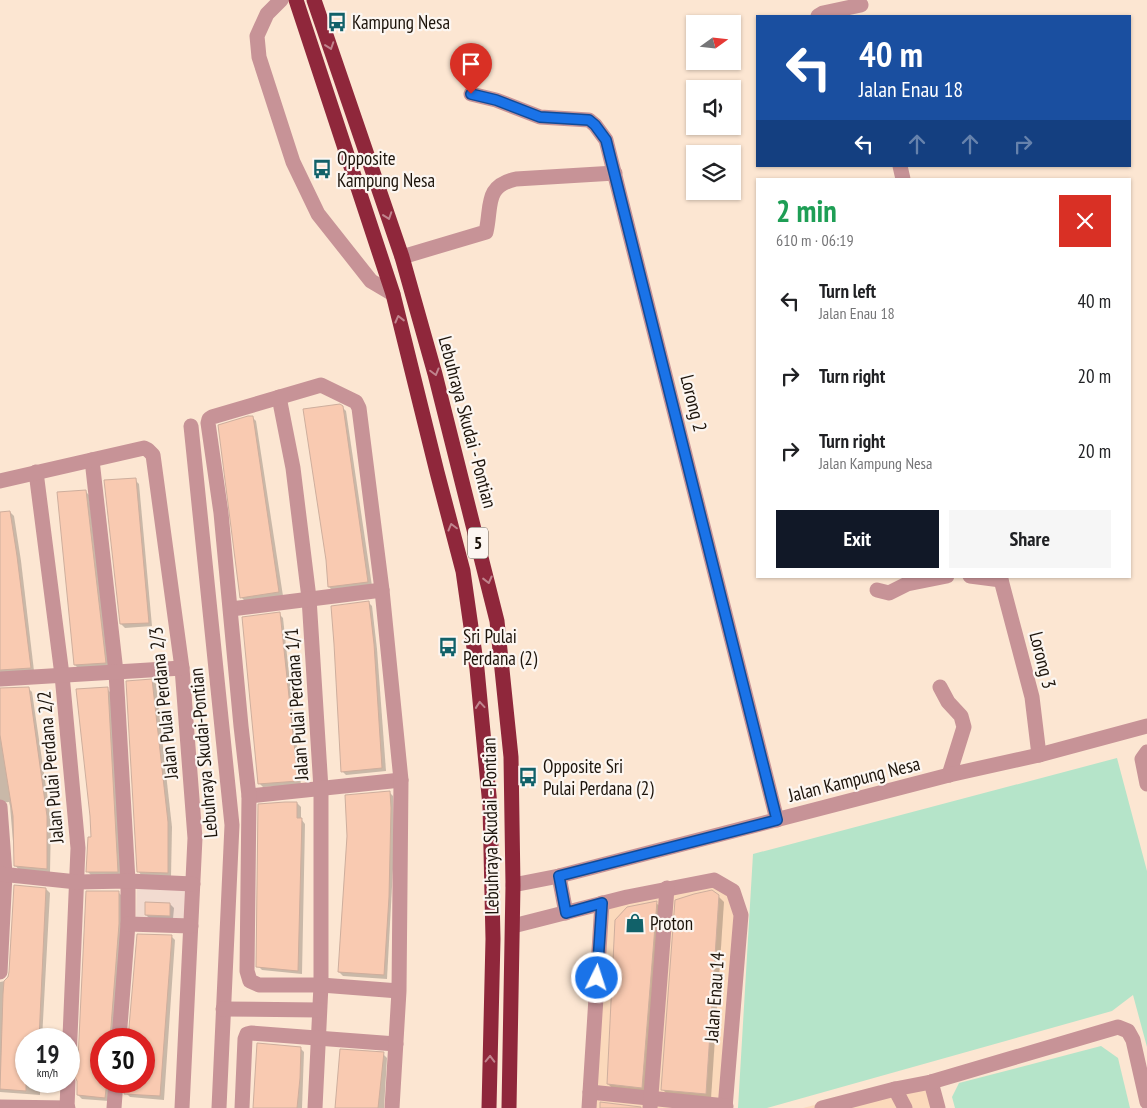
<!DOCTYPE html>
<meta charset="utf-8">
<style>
:root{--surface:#fff;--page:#f6f6f6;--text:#202124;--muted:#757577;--accent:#111827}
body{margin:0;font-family:"PT Sans Narrow",sans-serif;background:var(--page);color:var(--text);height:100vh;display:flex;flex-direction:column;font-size:19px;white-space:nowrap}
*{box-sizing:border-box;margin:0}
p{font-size:16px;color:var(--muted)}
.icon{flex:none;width:28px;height:28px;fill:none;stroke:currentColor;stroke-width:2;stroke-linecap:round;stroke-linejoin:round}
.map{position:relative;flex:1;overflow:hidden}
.side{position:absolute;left:756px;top:178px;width:375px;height:400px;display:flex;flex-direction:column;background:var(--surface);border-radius:0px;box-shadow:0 1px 4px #0004}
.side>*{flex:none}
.guide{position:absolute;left:756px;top:15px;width:375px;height:152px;border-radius:0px;box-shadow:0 1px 4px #0004;background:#1a4fa0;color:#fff;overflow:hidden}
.needle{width:32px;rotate:75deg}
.controls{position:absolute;left:686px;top:15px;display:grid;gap:10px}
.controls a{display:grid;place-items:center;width:55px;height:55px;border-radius:0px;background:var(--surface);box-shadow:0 1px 4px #0004;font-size:25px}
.speed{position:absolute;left:15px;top:1028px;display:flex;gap:10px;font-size:25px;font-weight:700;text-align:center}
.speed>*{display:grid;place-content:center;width:65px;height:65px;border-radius:50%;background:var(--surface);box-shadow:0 1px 4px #0004;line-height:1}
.speed small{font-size:12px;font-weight:400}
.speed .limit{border:8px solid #d22;background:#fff;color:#111}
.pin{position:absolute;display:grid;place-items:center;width:42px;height:42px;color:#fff;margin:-51px -21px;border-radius:50% 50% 50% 0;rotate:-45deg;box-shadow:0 0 5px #0007}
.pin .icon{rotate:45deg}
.me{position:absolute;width:55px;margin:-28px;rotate:4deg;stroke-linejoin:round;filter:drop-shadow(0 0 4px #0008)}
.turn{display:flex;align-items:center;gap:18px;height:105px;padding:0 20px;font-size:22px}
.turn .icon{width:65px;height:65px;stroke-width:2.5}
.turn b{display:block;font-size:35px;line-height:42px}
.lanes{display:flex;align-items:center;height:48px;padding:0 20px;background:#0003;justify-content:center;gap:25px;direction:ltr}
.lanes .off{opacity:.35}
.round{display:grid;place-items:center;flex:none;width:52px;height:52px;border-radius:0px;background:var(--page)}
.headline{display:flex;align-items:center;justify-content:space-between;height:85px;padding:0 20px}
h1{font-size:30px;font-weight:600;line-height:38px;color:#1e9e55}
.button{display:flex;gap:10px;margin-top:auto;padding:10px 20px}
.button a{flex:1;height:58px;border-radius:0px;background:var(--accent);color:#fff;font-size:20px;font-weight:600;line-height:58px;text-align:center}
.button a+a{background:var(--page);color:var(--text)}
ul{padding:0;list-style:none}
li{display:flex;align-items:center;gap:15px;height:75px;padding:0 20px}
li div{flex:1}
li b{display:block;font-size:19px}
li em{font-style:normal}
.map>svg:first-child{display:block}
</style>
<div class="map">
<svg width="1147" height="1108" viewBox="0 0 1147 1108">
<rect width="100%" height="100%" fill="#fce6d2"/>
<!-- built -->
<g fill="#fbd9bb">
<polygon points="716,874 737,888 731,1108 582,1108 596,900"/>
<polygon points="935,1075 944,1108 803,1108 900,1083"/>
</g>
<!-- industrial -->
<polygon fill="#f2dbd0" points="137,886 186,888 184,923 136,920"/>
<!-- green -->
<g fill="#b5e4c9">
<polygon points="1117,758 1147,871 1147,1047 1133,995 1112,1011 767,1108 738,1108 753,854"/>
<polygon points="1101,1046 1118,1058 1130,1108 955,1108 952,1097 959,1083"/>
</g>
<!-- shadow -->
<g fill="#0003">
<polygon points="342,407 346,411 372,586 333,591 329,587"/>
<polygon points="252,417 256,421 283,596 246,602 242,598 219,426"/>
<polygon points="135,480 139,484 152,626 125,628 121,624"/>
<polygon points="85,491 89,495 109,667 79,669 75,665"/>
<polygon points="10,512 14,516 21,561 34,671 0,675 0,513"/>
<polygon points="368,602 372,606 377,649 386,771 346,775 342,771"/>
<polygon points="279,614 283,618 301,785 263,787 259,783"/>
<polygon points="152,680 156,684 172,827 171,877 142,876 138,871"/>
<polygon points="28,688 32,692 51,821 50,873 19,870 15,865 10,806 9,802 0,803 0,690"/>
<polygon points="107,689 111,693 121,875 92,876 88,872"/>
<polygon points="389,792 393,796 394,850 387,979 343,976 339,972"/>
<polygon points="297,803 301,807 301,819 305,824 302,974 262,970 258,966"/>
<polygon points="46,889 50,893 42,1039 26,1039 26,1081 40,1081 40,1095 0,1092 0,982 5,981 10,973"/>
<polygon points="118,892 122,896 122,928 113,1039 101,1039 101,1081 111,1081 109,1101 82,1099 78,1095 78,1066"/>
<polygon points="718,896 724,902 711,1099 668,1095 662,1089"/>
<polygon points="656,903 662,908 647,1093 613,1089 608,1084"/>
<polygon points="170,904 174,908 173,919 150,919 146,915"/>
<polygon points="171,936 175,940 164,1100 130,1097 126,1093 144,1081 144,1039"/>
<polygon points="300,1048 304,1052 302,1108 255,1108"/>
<polygon points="383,1054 387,1058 384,1108 335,1108"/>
</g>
<!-- building -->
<g fill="#f9cab1" stroke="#ceae9d">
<polygon points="340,404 343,406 368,582 328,587 326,560 303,409"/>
<polygon points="248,416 253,416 279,592 240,598 218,425"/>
<polygon points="136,478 149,623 120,624 104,480"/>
<polygon points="86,490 106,663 74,665 57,492"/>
<polygon points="10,511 17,556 31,668 0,670 0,512"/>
<polygon points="369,601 374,644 382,768 341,772 334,644 331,606"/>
<polygon points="280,612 298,781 258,784 242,617"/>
<polygon points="152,679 168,822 168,873 137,872 126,681"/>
<polygon points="29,687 47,816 47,869 14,866 13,816 0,735 0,688"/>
<polygon points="108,687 118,872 86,872 88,837 91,837 90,816 76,689"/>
<polygon points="390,791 391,808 389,897 384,975 338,972 347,836 345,795"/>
<polygon points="285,802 297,802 297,818 302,818 298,971 256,967 258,804"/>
<polygon points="14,885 46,888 39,1039 26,1039 26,1091 0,1089 3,994 4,981 8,977 9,972"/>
<polygon points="712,890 719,895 706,1094 661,1090 675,900 694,894"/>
<polygon points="86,891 119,891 119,924 110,1039 101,1039 101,1081 107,1081 105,1098 77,1095 77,1081 73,1073 73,1068 77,1065 78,1060"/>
<polygon points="657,901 642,1088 607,1084 615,920 627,907"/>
<polygon points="145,902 170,903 170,916 145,915"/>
<polygon points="137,934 172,935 160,1096 124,1094 125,1081 144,1081 144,1039 128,1039"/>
<polygon points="257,1043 301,1047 300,1078 297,1108 253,1108"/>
<polygon points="340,1049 384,1052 378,1108 335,1108"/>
<polygon points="600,1102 641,1107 641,1108 600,1108"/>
</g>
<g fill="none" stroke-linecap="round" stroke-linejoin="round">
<!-- minor -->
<g stroke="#c79397" stroke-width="15">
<polyline points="281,0 267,14 257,36 259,57 293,162 318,214 371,281 393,294"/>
<polyline points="818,16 823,13 861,5"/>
<polyline points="471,94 496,100 540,117 589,120 595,125 606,140 777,820"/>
<polyline points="900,166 903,179"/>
<path d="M402 257 486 232C492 206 484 186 516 179L615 173"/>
<polyline points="279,397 293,468 309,598 321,789 321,985 315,1108"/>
<polyline points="191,426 232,825 219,1108"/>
<polyline points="92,460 116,672 128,881 128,924 119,1039"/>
<polyline points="36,472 62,675 78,848 69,1060"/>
<polyline points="0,481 144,448 148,450 153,455 182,668 195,838 182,1108"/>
<polyline points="970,576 1001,580"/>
<polyline points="1000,576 1032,697 1039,755"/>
<polyline points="877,590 889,593 907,584 947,576"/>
<polyline points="231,609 382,590"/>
<polyline points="0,679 182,668"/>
<polyline points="940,687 948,702 961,716 964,727 949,775"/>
<polyline points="1147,752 1142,759 1147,784"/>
<polyline points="249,796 401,780"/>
<polyline points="0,807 5,874 0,972"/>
<polyline points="0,874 77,882 128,881 193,884"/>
<polyline points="559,876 566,913"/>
<polyline points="513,885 559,876 949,775 1039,755 1147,726"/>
<polyline points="128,924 191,926"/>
<polyline points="513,926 627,897 714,880 733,891 741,915 725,1108"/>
<polyline points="223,1009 319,1010"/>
<polyline points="931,1082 938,1108"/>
<polyline points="895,1089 905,1108"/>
<polyline points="590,1092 726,1106"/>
<polyline points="0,1107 68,1108"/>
<polyline points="67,1108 68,1081"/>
<polyline points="114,1108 116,1081"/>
<polyline points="242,1108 245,1039 247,1034 251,1033 396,1044"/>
<polyline points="392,1108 399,991 401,780 382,590 359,408 356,402 321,385 212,417 209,419 208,423 221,513 241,726 249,796 247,971 250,981 259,985 321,985 399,991"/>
<polyline points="589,1108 602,903"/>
<polyline points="650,1108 667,888"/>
<polyline points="822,1108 895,1089 931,1082 1118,1027 1128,1031 1133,1040 1147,1102"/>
</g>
<!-- highway -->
<g stroke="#8f273b" stroke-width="15">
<polyline points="296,0 393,294 437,472 463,571 477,669 490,806 493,939 489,1108"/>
<polyline points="314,0 402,257 435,374 497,621 511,757 513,885 509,1108"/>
</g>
</g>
<!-- one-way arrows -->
<defs><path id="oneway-chevron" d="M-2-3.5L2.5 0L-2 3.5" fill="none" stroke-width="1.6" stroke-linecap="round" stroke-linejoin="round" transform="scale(1.25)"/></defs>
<g stroke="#c0848d">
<use href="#oneway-chevron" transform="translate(330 46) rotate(71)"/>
<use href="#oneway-chevron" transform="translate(388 216) rotate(71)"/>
<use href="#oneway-chevron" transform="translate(399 319) rotate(-104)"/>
<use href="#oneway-chevron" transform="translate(435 372) rotate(75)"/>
<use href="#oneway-chevron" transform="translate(452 527) rotate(-105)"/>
<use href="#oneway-chevron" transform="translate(488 580) rotate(76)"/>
<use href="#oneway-chevron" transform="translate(480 705) rotate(-95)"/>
<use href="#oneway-chevron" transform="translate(490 1059) rotate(-89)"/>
</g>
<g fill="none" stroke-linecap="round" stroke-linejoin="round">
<defs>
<polyline id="route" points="471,94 496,100 540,117 589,120 595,125 606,140 777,820 559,876 566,913 602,903 597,978"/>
</defs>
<!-- route casing -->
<use href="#route" stroke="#114b97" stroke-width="12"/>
<!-- route -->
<use href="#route" stroke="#1a73e8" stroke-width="9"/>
</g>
<!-- icons -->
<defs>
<symbol id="bus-bare" viewBox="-9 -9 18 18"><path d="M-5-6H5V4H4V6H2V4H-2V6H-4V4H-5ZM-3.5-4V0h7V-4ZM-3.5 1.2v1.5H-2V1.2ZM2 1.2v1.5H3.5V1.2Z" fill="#116169" stroke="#fcf6f1" stroke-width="2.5" paint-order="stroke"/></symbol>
<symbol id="shop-bare" viewBox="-9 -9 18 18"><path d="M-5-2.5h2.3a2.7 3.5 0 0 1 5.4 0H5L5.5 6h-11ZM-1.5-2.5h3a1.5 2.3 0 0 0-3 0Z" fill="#116169" stroke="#fcf6f1" stroke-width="2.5" paint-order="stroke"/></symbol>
</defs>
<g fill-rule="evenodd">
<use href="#bus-bare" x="323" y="8" width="28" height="28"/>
<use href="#bus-bare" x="308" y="155" width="28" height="28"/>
<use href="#bus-bare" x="434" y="633" width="28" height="28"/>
<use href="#bus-bare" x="514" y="763" width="28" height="28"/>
<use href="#shop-bare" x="621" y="909" width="28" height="28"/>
</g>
<g text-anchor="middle" stroke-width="4.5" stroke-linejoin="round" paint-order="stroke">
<!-- shield labels -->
<rect fill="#fcf6f1" stroke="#605850" stroke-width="1" x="468" y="527.5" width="20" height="31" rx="4"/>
<g font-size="18" font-weight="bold" fill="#1d140b">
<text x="478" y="549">5</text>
</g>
<!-- poi labels -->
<g font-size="19" fill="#1d140b" stroke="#fcf6f1" text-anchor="start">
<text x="352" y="29">Kampung Nesa</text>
<text x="337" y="165">Opposite<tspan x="337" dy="22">Kampung Nesa</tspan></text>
<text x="463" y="643">Sri Pulai<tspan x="463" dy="22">Perdana (2)</tspan></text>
<text x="543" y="773">Opposite Sri<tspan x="543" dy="22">Pulai Perdana (2)</tspan></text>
<text x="650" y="930">Proton</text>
</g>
<!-- street labels -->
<g font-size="19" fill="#1d140b" stroke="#fcf6f1">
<text transform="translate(694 403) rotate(76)" y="7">Lorong 2</text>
<text transform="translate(468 422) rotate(75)" y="7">Lebuhraya Skudai - Pontian</text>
<text transform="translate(1043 660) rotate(76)" y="7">Lorong 3</text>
<text transform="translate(163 703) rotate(-96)" y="7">Jalan Pulai Perdana 2/3</text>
<text transform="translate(296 704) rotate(-94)" y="7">Jalan Pulai Perdana 1/1</text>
<text transform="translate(203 753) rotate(-95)" y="7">Lebuhraya Skudai-Pontian</text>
<text transform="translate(50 767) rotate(-95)" y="7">Jalan Pulai Perdana 2/2</text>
<text transform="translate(854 779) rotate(-14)" y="7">Jalan Kampung Nesa</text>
<text transform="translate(490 826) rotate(-91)" y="7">Lebuhraya Skudai - Pontian</text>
<text transform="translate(714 997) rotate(-86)" y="7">Jalan Enau 14</text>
</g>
</g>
</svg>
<div class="controls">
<a><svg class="needle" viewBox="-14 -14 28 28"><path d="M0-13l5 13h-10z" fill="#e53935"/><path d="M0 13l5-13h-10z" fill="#757577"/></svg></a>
<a><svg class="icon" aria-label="sound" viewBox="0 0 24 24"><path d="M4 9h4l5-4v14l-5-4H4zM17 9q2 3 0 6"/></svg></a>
<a><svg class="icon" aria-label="layers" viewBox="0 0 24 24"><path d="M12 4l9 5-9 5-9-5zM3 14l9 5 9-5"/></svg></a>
</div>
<div class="speed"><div>19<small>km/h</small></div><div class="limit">30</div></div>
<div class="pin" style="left:471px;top:94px;background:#d93025"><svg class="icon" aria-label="arrive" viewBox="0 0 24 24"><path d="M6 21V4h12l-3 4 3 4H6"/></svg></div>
<svg class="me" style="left:597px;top:978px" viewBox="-20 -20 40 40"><circle r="17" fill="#1a73e8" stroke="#fff" stroke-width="3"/><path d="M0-11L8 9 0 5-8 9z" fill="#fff"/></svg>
<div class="guide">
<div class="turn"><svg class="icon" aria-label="left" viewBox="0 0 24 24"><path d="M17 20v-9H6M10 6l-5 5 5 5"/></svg><div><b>40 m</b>Jalan Enau 18</div></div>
<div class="lanes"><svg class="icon" aria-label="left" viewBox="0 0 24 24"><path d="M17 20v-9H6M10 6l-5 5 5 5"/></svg><svg class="icon off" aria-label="ahead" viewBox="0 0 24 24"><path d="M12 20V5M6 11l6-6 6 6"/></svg><svg class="icon off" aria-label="ahead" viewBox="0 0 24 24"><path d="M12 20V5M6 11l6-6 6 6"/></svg><svg class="icon off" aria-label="right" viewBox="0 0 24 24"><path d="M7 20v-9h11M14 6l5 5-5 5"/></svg></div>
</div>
<section class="side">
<div class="headline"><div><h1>2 min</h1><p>610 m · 06:19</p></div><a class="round" style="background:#d93025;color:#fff"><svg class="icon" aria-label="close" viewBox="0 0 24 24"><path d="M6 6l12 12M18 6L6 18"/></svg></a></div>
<ul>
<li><svg class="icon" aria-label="left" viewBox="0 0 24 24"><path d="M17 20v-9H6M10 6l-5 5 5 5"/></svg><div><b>Turn left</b><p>Jalan Enau 18</p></div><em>40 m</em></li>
<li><svg class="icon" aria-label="right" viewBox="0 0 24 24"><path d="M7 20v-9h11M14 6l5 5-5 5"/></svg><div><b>Turn right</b></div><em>20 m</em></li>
<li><svg class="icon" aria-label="right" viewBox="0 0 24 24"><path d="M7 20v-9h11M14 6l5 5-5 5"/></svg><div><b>Turn right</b><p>Jalan Kampung Nesa</p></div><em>20 m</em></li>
</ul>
<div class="button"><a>Exit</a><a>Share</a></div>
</section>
</div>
